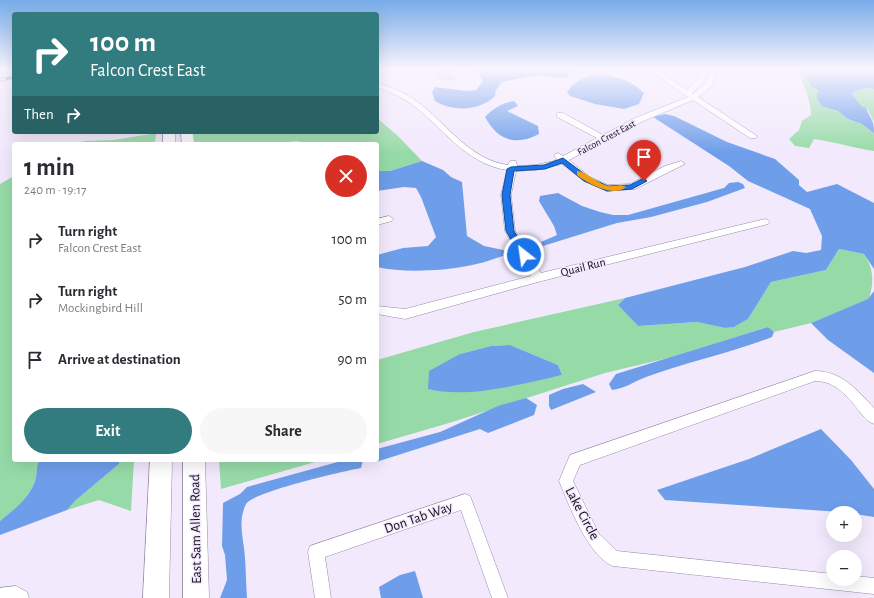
<!DOCTYPE html>
<meta charset="utf-8">
<style>
:root{--surface:#fff;--page:#f7f7f7;--text:#2b2b33;--muted:#7c7c81;--accent:#327b7e}
body{margin:0;font-family:"Alegreya Sans",sans-serif;background:var(--page);color:var(--text);height:100vh;display:flex;flex-direction:column;font-size:15px;white-space:nowrap}
*{box-sizing:border-box;margin:0}
p{font-size:13px;color:var(--muted)}
.icon{flex:none;width:22px;height:22px;fill:none;stroke:currentColor;stroke-width:2;stroke-linecap:round;stroke-linejoin:round}
.map{position:relative;flex:1;overflow:hidden}
.sheet{position:absolute;left:12px;top:142px;width:367px;height:320px;display:flex;flex-direction:column;background:var(--surface);border-radius:4px;box-shadow:0 4px 16px #0002}
.sheet>*{flex:none}
.guide{position:absolute;left:12px;top:12px;width:367px;height:122px;border-radius:4px;box-shadow:0 4px 16px #0002;background:#327b7e;color:#fff;overflow:hidden}
.buttons{position:absolute;left:826px;top:506px;display:grid;gap:8px}
.buttons a{display:grid;place-items:center;width:36px;height:36px;border-radius:50%;background:var(--surface);box-shadow:0 4px 16px #0002;font-size:20px}
.pin{position:absolute;display:grid;place-items:center;width:34px;height:34px;color:#fff;margin:-41px -17px;border-radius:50% 50% 50% 0;rotate:-45deg;box-shadow:0 0 4px #0007}
.pin .icon{rotate:45deg}
.me{position:absolute;width:44px;margin:-22px;rotate:330deg;stroke-linejoin:round;filter:drop-shadow(0 0 3px #0008)}
.turn{display:flex;align-items:center;gap:14px;height:84px;padding:0 12px;font-size:18px}
.turn .icon{width:52px;height:52px;stroke-width:2.5}
.turn b{display:block;font-size:28px;line-height:34px}
.then{display:flex;align-items:center;height:38px;padding:0 12px;background:#0003;gap:8px;font-size:15px}
.round{display:grid;place-items:center;flex:none;width:42px;height:42px;border-radius:21px;background:var(--page)}
.overview{display:flex;align-items:center;justify-content:space-between;height:68px;padding:0 12px}
h1{font-size:24px;font-weight:700;line-height:30px}
.action{display:flex;gap:8px;margin-top:auto;padding:8px 12px}
.action a{flex:1;height:46px;border-radius:24px;background:var(--accent);color:#fff;font-size:16px;font-weight:700;line-height:46px;text-align:center}
.action a+a{background:var(--page);color:var(--text)}
ul{padding:0;list-style:none}
li{display:flex;align-items:center;gap:12px;height:60px;padding:0 12px}
li div{flex:1}
li b{display:block;font-size:15px}
li em{font-style:normal}
.map>svg:first-child{display:block}
</style>
<div class="map">
<svg width="874" height="598" viewBox="0 0 874 598">
<rect width="100%" height="100%" fill="#f2e9fd"/>
<!-- green -->
<g fill="#96dba7" fill-rule="evenodd">
<path d="M797 69C808 73 808 85 818 89L817 99 824 106 838 111 848 119 862 124 874 133V151C854 148 835 142 814 139L809 148 795 146 789 139 799 130 802 121 811 115C811 99 803 84 797 69Z"/>
<polygon points="866,88 874,89 874,122 868,110 858,103 852,95 854,92"/>
<polygon points="377,118 398,136 422,161 390,171 377,171 377,144 307,144 297,141 282,143 256,142 255,144 195,144 193,132 377,132"/>
<polygon points="156,133 155,144 73,144 85,141 114,140"/>
<path d="M14 176V460H40C35 466 38 474 35 481 29 499 14 509 0 521V184Z"/>
<path d="M839 249 864 254C874 269 874 282 869 299L811 323 774 332 768 327 668 358 605 373 449 423 377 444V417L378 416 377 407V360L474 332 625 298 618 305 638 326 697 322 725 328 734 327 748 319 771 282 826 270ZM510 345 558 365 562 375 479 391 460 354 491 346Z"/>
<polygon points="119,460 134,460 131,511 99,500 67,510 76,500 119,464"/>
<polygon points="219,460 322,460 221,489"/>
</g>
<!-- water -->
<g fill="#6e9eea">
<path d="M476 69H573L567 77 559 78 541 75 532 76 502 82 496 90 495 96C480 111 453 112 435 101L432 92 435 87 467 91 476 90 483 81Z"/>
<path d="M799 69 874 70V89L866 88 854 92 852 94C857 100 859 106 866 108 870 119 874 118 874 133L862 124 848 119 838 111 822 106 817 99V92L819 91 812 87 806 79 807 78Z"/>
<path d="M598 74C618 77 629 79 644 93L639 104 624 109 595 104 570 96 567 92C575 81 584 76 598 74Z"/>
<path d="M514 101 518 106 507 111 538 126 539 134C516 146 498 141 485 117 494 108 502 103 514 101Z"/>
<polygon points="665,114 674,116 727,142 775,159 799,180 799,185 807,192 837,184 874,203 874,269 864,254 839,249 826,270 771,282 748,319 734,327 725,328 697,322 638,326 618,305 625,298 745,267 793,251 806,253 821,250 822,236 810,209 748,181 729,166 653,117"/>
<path d="M422 161 443 170 451 177 462 182 467 236 484 246 508 251 509 254C496 258 481 264 467 266 441 271 403 273 377 267V255L403 248 428 246 436 237 421 197 416 188 404 187 377 191V171H390Z"/>
<polygon points="738,182 743,184 745,188 707,202 651,217 617,223 543,246 541,242 557,235 554,226 539,201 540,196 558,193 582,206 600,212 613,215 628,215 724,188 729,183"/>
<polygon points="874,291 874,373 828,340 811,323 868,299"/>
<path d="M768 327 774 332 772 337C731 353 687 362 646 377 635 381 624 389 612 390L609 384 616 374Z"/>
<path d="M510 345 558 365 562 375C522 384 467 399 428 389L429 371 460 354 491 346Z"/>
<polygon points="583,384 596,392 551,410 549,406 549,395 563,389"/>
<polygon points="526,398 537,405 534,415 488,433 480,429 376,462 377,449 440,432 498,406"/>
<polygon points="821,429 851,460 874,489 874,517 855,514 855,513 665,500 657,490 749,459"/>
<path d="M40 460H119V464L76 500 67 510 0 535V521C14 509 29 499 35 481 38 474 35 466 40 460Z"/>
<path d="M345 460H363L361 468C344 471 253 492 246 504 237 522 244 540 245 558 246 572 246 585 247 598H220L227 580 225 555 222 546 223 503 240 494 247 487Z"/>
<polygon points="415,571 423,598 381,598 379,587 400,575"/>
</g>
<!-- building -->
<polygon fill="#c5b6d6" points="432,69 456,69 452,76 457,77 454,81 438,78 440,76 435,75 438,71"/>
<g fill="none" stroke-linecap="round" stroke-linejoin="round">
<defs>
<g id="street">
<path d="M647 69H655L687 90 700 77 701 69H708L705 79 692 93 693 94 706 83 711 69H718L712 86 698 97 757 136 756 138H750L693 100 641 122 569 160 590 177 608 185 630 184 665 166 681 161 685 164 635 189 607 191 584 181 562 164 536 170 516 171 511 195 515 231 541 273 765 219 768 220 770 222 768 224 538 282 405 319 377 314V306L405 309 531 276 505 231 501 195 507 170C465 164 442 126 410 103 400 96 389 92 377 87V83C391 87 404 92 416 101 446 122 469 160 508 165L510 161H516L517 166 536 165 554 161 557 159 554 156 555 154 558 153 563 156 597 138 557 117V113H563L603 135 635 118 688 97Z"/>
<polygon points="389,216 394,219 392,221 377,225 377,219"/>
<path d="M815 371C842 371 857 390 874 408V424C868 422 864 417 860 412 848 397 836 381 815 381L580 465 573 481 599 534 617 551 833 574V579H855V576L874 578V594L613 566C588 556 569 505 559 481L570 455Z"/>
<polygon points="465,494 470,496 472,501 508,598 492,598 461,510 325,557 331,598 315,598 308,552 310,546"/>
<polygon points="16,586 27,592 29,598 0,598 0,588"/>
</g>
<g id="primary">
<polygon points="0,69 10,69 0,74"/>
<rect x="163" y="132" width="12" height="12"/>
<polygon points="181,132 193,132 194,144 182,144"/>
<polygon points="150,460 172,460 169,598 143,598"/>
<polygon points="183,460 205,460 209,598 183,598"/>
</g>
</defs>
<!-- street casing -->
<use href="#street" stroke="#988aa8" stroke-width="1"/>
<!-- primary casing -->
<use href="#primary" stroke="#988aa8" stroke-width="1"/>
<!-- street -->
<use href="#street" fill="#fff" fill-rule="evenodd"/>
<!-- primary -->
<use href="#primary" fill="#fff" fill-rule="evenodd"/>
<defs>
<polyline id="rail" points="0,80 14,77"/>
</defs>
<!-- rail casing -->
<use href="#rail" stroke="#3f3946" stroke-width="3"/>
<!-- rail -->
<use href="#rail" stroke="#f2e9fd" stroke-width="2" stroke-dasharray="6" stroke-linecap="butt"/>
</g>
<!-- sky -->
<linearGradient id="sky" x2="0" y2="1"><stop stop-color="#77abe9"/><stop offset="0.45" stop-color="#f9f5fe"/><stop offset="1" stop-color="#f9f5fe" stop-opacity="0"/></linearGradient>
<rect width="874" height="153" fill="url(#sky)"/>
<!-- route -->
<polygon fill="#1a73e8" stroke="#114b97" points="563,158 590,178 608,186 630,185 644,178 647,181 632,189 607,191 584,181 562,163 545,169 514,171 510,195 514,231 528,255 524,258 521,257 506,231 502,195 507,169 511,167 544,165"/>
<!-- slow -->
<path fill="#f59e0b" d="M577 171C583 170 599 184 608 186 614 187 621 183 626 187 614 198 587 183 577 175Z"/>
<g text-anchor="middle" stroke-width="3" stroke-linejoin="round" paint-order="stroke">
<!-- far-street labels -->
<g font-size="10" fill="#130e19" stroke="#f2e9fd">
<text transform="translate(606 137) rotate(-28)" y="4">Falcon Crest East</text>
</g>
<!-- street labels -->
<g font-size="12" fill="#130e19" stroke="#f2e9fd">
<text transform="translate(583 267) rotate(-14)" y="4">Quail Run</text>
</g>
<!-- near-street labels -->
<g font-size="14" fill="#130e19" stroke="#f2e9fd">
<text transform="translate(583 513) rotate(62)" y="5">Lake Circle</text>
<text transform="translate(418 517) rotate(-19)" y="5">Don Tab Way</text>
<text transform="translate(195 529) rotate(-91)" y="5">East Sam Allen Road</text>
</g>
</g>
</svg>
<div class="buttons">
<a>+</a>
<a>−</a>
</div>
<div class="pin" style="left:644px;top:181px;background:#d93025"><svg class="icon" aria-label="arrive" viewBox="0 0 24 24"><path d="M6 21V4h12l-3 4 3 4H6"/></svg></div>
<svg class="me" style="left:524px;top:255px" viewBox="-20 -20 40 40"><circle r="17" fill="#1a73e8" stroke="#fff" stroke-width="3"/><path d="M0-11L8 9 0 5-8 9z" fill="#fff"/></svg>
<div class="guide">
<div class="turn"><svg class="icon" aria-label="right" viewBox="0 0 24 24"><path d="M7 20v-9h11M14 6l5 5-5 5"/></svg><div><b>100 m</b>Falcon Crest East</div></div>
<div class="then">Then<svg class="icon" aria-label="right" viewBox="0 0 24 24"><path d="M7 20v-9h11M14 6l5 5-5 5"/></svg></div>
</div>
<section class="sheet">
<div class="overview"><div><h1>1 min</h1><p>240 m · 19:17</p></div><a class="round" style="background:#d93025;color:#fff"><svg class="icon" aria-label="close" viewBox="0 0 24 24"><path d="M6 6l12 12M18 6L6 18"/></svg></a></div>
<ul>
<li><svg class="icon" aria-label="right" viewBox="0 0 24 24"><path d="M7 20v-9h11M14 6l5 5-5 5"/></svg><div><b>Turn right</b><p>Falcon Crest East</p></div><em>100 m</em></li>
<li><svg class="icon" aria-label="right" viewBox="0 0 24 24"><path d="M7 20v-9h11M14 6l5 5-5 5"/></svg><div><b>Turn right</b><p>Mockingbird Hill</p></div><em>50 m</em></li>
<li><svg class="icon" aria-label="arrive" viewBox="0 0 24 24"><path d="M6 21V4h12l-3 4 3 4H6"/></svg><div><b>Arrive at destination</b></div><em>90 m</em></li>
</ul>
<div class="action"><a>Exit</a><a>Share</a></div>
</section>
</div>
